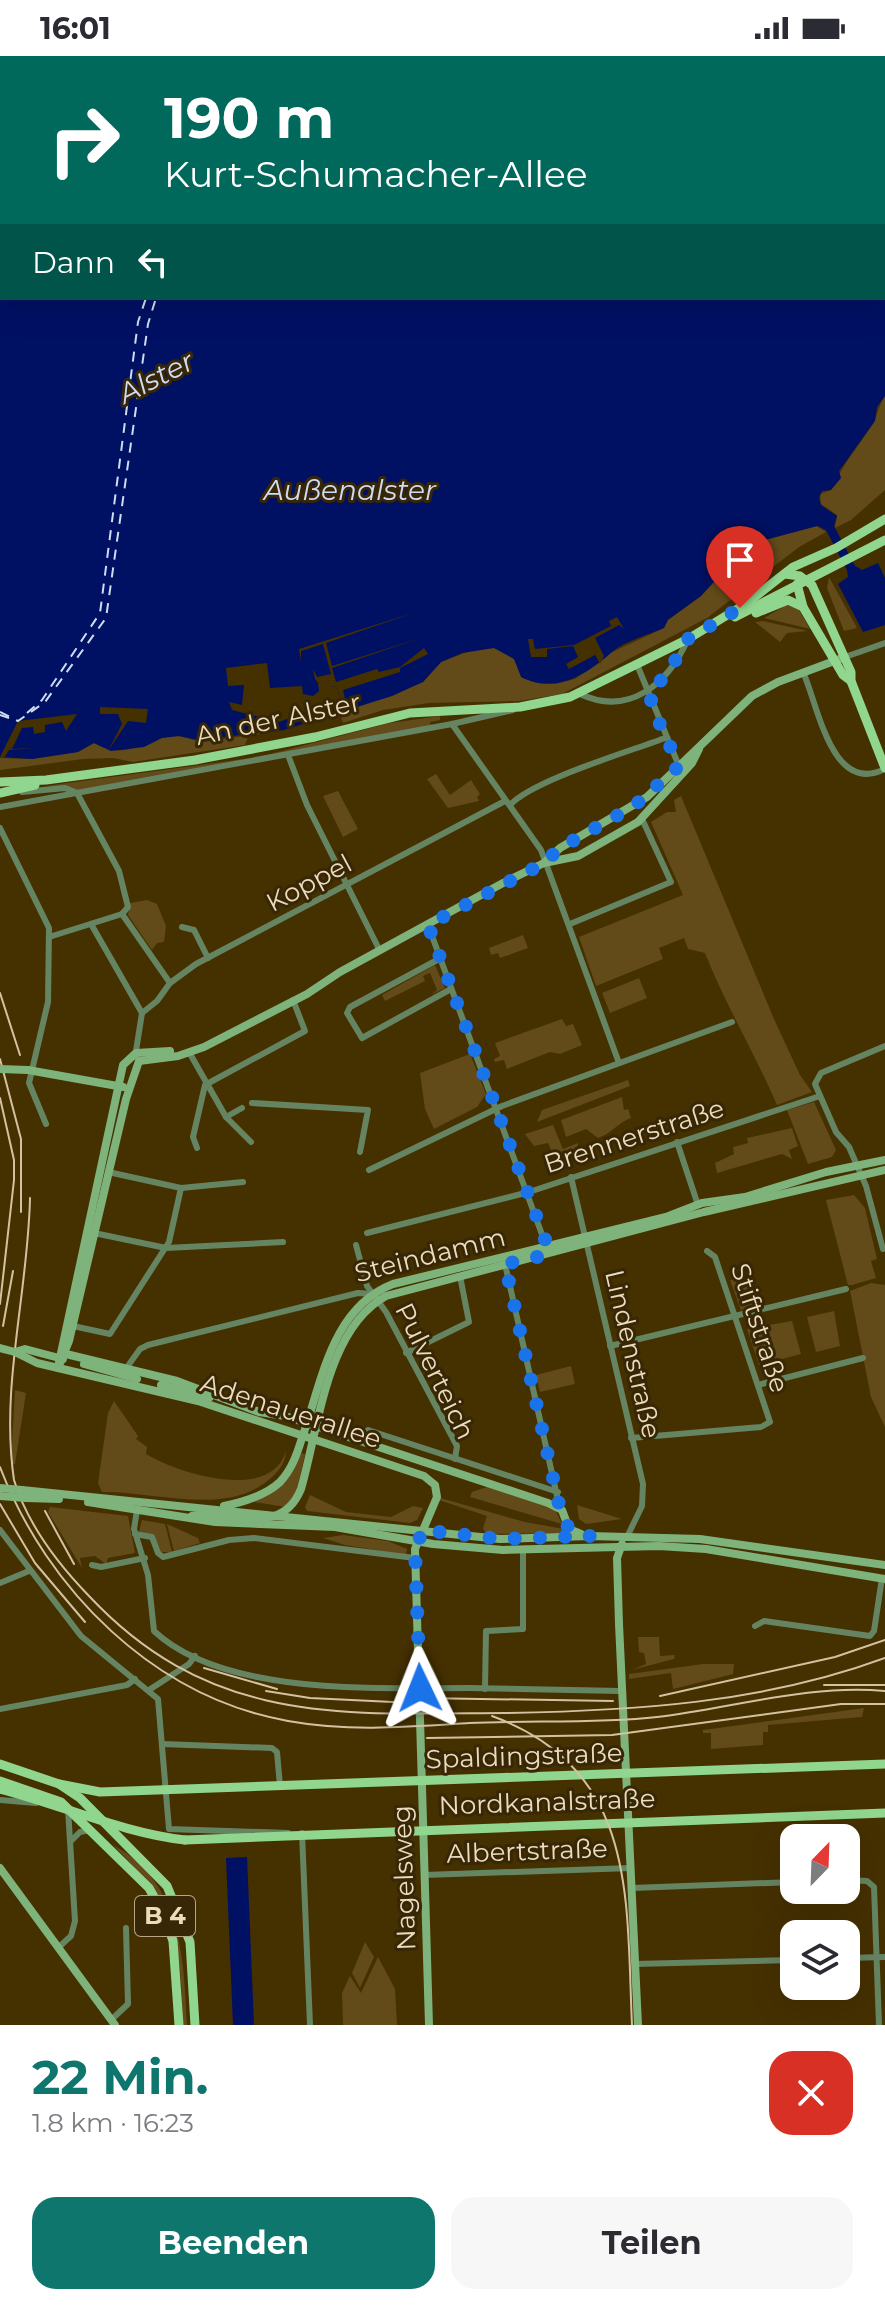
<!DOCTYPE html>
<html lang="de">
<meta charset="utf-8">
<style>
:root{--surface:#fff;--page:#f7f7f7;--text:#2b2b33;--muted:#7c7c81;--accent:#0f766e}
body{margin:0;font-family:Montserrat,sans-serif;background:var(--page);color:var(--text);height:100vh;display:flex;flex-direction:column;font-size:30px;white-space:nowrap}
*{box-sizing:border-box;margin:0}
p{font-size:26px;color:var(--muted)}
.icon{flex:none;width:44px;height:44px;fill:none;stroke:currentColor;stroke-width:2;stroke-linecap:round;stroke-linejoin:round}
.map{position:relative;height:1969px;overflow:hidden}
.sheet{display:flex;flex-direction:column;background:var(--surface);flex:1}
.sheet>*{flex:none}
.banner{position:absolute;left:0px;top:0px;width:886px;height:244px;box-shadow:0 8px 32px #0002;background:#00695c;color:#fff;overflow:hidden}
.needle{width:52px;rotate:23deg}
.fabs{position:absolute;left:780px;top:1768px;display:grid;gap:16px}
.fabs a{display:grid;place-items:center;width:80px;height:80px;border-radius:16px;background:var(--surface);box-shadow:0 8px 32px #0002;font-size:40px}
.pin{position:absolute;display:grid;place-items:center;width:68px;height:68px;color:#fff;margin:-82px -34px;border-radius:50% 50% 50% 0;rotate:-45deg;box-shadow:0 0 8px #0007}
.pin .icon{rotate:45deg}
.me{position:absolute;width:88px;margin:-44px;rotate:358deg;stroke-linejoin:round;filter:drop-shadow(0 0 6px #0008)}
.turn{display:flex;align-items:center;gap:28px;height:168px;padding:0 32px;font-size:36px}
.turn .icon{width:104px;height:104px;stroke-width:2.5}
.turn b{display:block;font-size:56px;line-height:68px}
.then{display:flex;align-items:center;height:76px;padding:0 32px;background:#0003;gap:16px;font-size:30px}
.round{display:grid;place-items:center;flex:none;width:84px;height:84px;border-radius:24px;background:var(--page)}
.head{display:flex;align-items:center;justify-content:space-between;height:136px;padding:0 32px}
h1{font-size:48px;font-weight:700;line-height:60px;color:var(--accent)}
.action{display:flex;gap:16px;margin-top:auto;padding:16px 32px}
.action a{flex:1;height:92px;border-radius:24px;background:var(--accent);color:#fff;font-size:32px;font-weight:700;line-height:92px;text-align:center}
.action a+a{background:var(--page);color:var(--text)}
.status{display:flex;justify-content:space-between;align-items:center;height:56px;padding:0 40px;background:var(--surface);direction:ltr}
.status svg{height:22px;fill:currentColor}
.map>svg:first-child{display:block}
</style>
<div class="status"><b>16:01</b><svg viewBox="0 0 49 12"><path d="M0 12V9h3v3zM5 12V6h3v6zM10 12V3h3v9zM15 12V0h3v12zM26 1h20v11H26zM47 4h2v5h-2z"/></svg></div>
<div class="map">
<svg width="885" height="1969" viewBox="0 0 885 1969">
<rect width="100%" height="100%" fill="#453000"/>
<!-- green -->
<g fill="#624a19">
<path d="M885 340V434L851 464 835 472 837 459 821 448 820 438 831 434C842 409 858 391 872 369 878 359 878 350 885 340Z"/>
<polygon points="817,470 826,476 799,491 707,562 562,638 519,645 429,647 383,654 343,667 340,657 423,626 441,606 475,593 494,592 506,597 514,603 529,624 555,628 575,623 610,597 664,572 667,564 701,540 743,494 754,487"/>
<polygon points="829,521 857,572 844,575 827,532"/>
<polygon points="788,548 797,551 810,573 764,562"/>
<polygon points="763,565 808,575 787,577 780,586 755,566"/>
<polygon points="440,660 440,664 430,666 431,670 255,702 390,667"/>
<path d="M276 674 248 681 245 689 133 706 113 702 83 703 0 714V702L32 703 78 696 94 687C129 707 145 680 177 680 183 680 189 683 195 684 220 687 251 677 276 674Z"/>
<polygon points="251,702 81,735 46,730"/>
<polygon points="436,718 450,739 471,724 480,738 477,741 479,745 448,752 427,723"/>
<polygon points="338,735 358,773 343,781 323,740"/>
<path d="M681 740 774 963 800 1019 812 1036 777 1049C754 996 726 950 705 897L688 893 684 882 659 892 663 903 596 930 579 881 683 839 651 766 667 756H676L674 744Z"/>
<polygon points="147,844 157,848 166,870 164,886 157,887 152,894 128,859 130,847"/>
<polygon points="523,879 528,892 500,902 498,897 491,899 489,892"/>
<polygon points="435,909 445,932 431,939 437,934 430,917 423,920 425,925 385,945 382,939"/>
<polygon points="639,922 647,942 610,957 602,937"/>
<polygon points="562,963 566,970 573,968 582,989 560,998 550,996 507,1013 504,1004 495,1006 494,1003 500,1000 495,987"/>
<polygon points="470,998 486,1038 477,1051 434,1073 425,1053 420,1017"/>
<polygon points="628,1024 630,1030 537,1066 542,1054"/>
<path d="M622 1041 624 1054 628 1053 631 1062C616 1068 614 1076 598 1082L586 1073 566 1081 561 1064Z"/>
<polygon points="814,1046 836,1094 832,1101 808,1108 787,1054"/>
<polygon points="553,1069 563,1093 578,1087 577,1099 554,1101 548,1087 534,1090 525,1078"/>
<polygon points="792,1072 798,1090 789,1094 792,1103 782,1098 717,1117 715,1107 734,1098 733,1091 748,1087 747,1082"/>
<polygon points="854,1139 865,1152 877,1203 871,1205 876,1222 852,1229 848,1229 826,1144"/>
<polygon points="744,1220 753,1251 741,1254 730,1224"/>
<polygon points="871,1227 885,1229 885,1371 871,1341 850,1235"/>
<polygon points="834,1255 840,1290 816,1296 807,1261"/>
<polygon points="792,1265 801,1298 759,1309 747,1273"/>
<polygon points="571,1310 575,1328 540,1336 536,1319"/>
<polygon points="15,1334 26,1337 15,1408 11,1408"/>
<path d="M114 1345 138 1380 136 1383 147 1391 146 1398C177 1417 271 1447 286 1395 286 1405 280 1414 272 1421 228 1462 155 1435 102 1436L98 1427 108 1357Z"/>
<polygon points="301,1397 305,1398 297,1434 286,1451 254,1446 282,1428"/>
<polygon points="487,1431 555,1453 562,1468 470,1441 472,1436"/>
<polygon points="310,1439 346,1456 391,1461 413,1450 423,1452 417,1464 410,1467 307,1455 305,1451"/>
<polygon points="440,1442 525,1466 564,1473 567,1477 486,1478 483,1472 487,1460 439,1444"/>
<polygon points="577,1449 622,1463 586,1468 579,1463"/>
<polygon points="50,1451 128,1460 135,1497 108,1502 106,1508 95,1500 80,1502 82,1512 48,1456"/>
<polygon points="142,1464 165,1468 172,1496 159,1496 154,1479 139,1476"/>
<polygon points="167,1468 198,1482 200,1487 174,1495"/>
<polygon points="343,1479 388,1485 407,1493 406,1499 345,1489 323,1482"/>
<polygon points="638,1581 659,1581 660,1600 675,1599 674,1603 632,1614 646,1608 644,1597 639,1596"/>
<polygon points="703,1608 734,1608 733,1618 673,1633 671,1617 629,1623 629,1618"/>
<polygon points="864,1652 862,1661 768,1669 768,1676 763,1676 763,1689 711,1693 711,1677 703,1677 703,1674"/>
<path d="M113 1789C181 1826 184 1900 187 1969H183C180 1881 178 1853 113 1789Z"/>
<polygon points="365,1886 374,1901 360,1932 352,1917"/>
<polygon points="378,1901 395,1933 397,1969 343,1969 342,1937 350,1920 361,1937"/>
</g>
<!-- water -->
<g fill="#001063" fill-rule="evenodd">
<path d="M31 0H885V340L877 351 875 365 839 415 841 422 831 434 822 435 819 442 821 449 837 460 834 470 855 510 862 514 878 507 885 522V569L863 576 838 528 848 521 847 514 826 474 817 470 754 487 743 494 701 540 668 564 664 572C648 579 625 585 612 596 587 618 556 639 521 621L514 603 494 592 462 597 441 606 423 626 392 640 284 674 197 684 179 680 162 682 144 691 111 695 94 687 78 696 32 703 0 701V11L2 242H884V2H24ZM267 607 270 632 302 630 303 638 313 640 319 635 318 627 328 624 331 631 337 630 340 644 279 666 232 654 229 646 242 649 244 629 228 630 226 612Z"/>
<polygon points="247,1801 254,1969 233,1969 226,1802"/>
</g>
<!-- pier -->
<g fill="#453000">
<polygon points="416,556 326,587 332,610 424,581 332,612 336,626 377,613 379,616 400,611 424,592 428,598 400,612 400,616 343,634 345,643 340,644 337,630 331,631 328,625 318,627 315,623 313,613 317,621 331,618 323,588 301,595 301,605 299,593"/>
<polygon points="617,561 624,573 619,569 595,582 604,600 600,608 595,599 569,613 566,608 578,601 573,590 547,593 547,601 531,601 528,583 533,583 535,593 574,589 611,570 609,565"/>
<polygon points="100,651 148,653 146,667 128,665 108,695 122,668 118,658 100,658"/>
<polygon points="77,658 66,675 62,666 45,669 45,676 34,678 33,671 22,672 12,693 35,692 9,694 4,702 0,701 18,665"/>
</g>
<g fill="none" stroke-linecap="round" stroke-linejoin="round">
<!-- ferry -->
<g stroke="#cfdcf3" stroke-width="2" stroke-dasharray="10 8" stroke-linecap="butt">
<polyline points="225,2 226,0"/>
<polyline points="230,2 231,0"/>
<polyline points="0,656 18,665 45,646 106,562 148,268 156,242"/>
<polyline points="27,657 42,644 100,557 138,266 146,242"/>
<polyline points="0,659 9,662"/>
</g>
<!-- street -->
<g stroke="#658562" stroke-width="6">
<polyline points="845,601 885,587"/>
<polyline points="638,611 679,710"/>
<path d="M803 616C818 648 831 740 885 713"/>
<path d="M580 638C629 661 668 628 688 583"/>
<polyline points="452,668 541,794 619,1007"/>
<polyline points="288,699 307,749 380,895"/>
<polyline points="22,736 65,732 77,737"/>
<polyline points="77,737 119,815 128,851 122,858"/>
<path d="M510 749C533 724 628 696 665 682"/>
<polyline points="0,751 452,668 513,654"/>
<polyline points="0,772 49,872 48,946 29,1027 46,1068"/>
<polyline points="122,858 170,927"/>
<polyline points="91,868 142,957"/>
<polyline points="570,868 671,826 642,763"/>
<polyline points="428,869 547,1192"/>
<polyline points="182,871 194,874 208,902"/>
<polyline points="49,881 122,858"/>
<polyline points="439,903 350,951 347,957 362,982 451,933"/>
<polyline points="142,957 157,945 170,927 196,908 505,745"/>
<polyline points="189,996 226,1061 251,1086"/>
<polyline points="135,1001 142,957"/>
<polyline points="252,1047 368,1054 360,1096"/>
<polyline points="226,1061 242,1052"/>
<polyline points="677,1086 698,1149"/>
<polyline points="197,1092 193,1081 205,1029 305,975 293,944"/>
<polyline points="369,1114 502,1050 732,966"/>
<polyline points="108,1116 181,1132 243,1126"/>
<polyline points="571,1121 643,1428 642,1450 627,1481"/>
<polyline points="94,1177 166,1192 283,1186"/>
<polyline points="367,1177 529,1136 820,1040"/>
<polyline points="356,1189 367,1230 386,1256 457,1390 455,1403"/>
<polyline points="883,1193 866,1130 849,1091 836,1076 815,1028 821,1017 885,990"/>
<polyline points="505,1208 560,1453"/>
<polyline points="73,1270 110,1278 169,1186 181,1132"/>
<polyline points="610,1290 846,1233"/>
<polyline points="406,1297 469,1266 460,1220"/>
<polyline points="125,1314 140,1293 148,1289 358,1237 373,1238"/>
<polyline points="758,1329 863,1302"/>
<polyline points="631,1382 761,1371 770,1366 715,1201 707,1195"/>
<polyline points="356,1384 368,1374 558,1436"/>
<path d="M137 1454 134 1473 148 1519 154 1575C223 1640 378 1632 468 1632 519 1633 570 1634 621 1635"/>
<polyline points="0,1474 81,1580 158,1643 169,1773 288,1777"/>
<polyline points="135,1478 152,1481 158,1497 163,1501 229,1484 254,1482 415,1502"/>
<polyline points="92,1509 101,1511 145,1502"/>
<polyline points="0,1527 29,1515"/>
<polyline points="755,1570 764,1565 870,1580 874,1575 882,1522"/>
<polyline points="485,1633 486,1575 523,1573 523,1495"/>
<polyline points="149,1634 189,1608 195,1600"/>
<polyline points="0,1653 127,1629 135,1623"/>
<polyline points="162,1688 272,1692 277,1696 280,1730"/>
<polyline points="0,1744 36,1747"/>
<polyline points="302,1777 310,1969"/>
<polyline points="71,1785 80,1776 90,1774"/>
<polyline points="424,1819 631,1812"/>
<polyline points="846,1824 867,1825 874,1831 879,1969"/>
<polyline points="632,1832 794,1826"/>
<polyline points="59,1891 71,1880 75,1865 68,1753"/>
<polyline points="846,1902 885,1901"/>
<polyline points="635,1908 794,1904"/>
<polyline points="111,1964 128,1948 126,1872"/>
</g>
<!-- secondary -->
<g stroke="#7eb37b" stroke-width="8">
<polyline points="545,806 560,792 647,741 752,640 778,626 845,601"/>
<polyline points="28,1014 123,1031"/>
<polyline points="15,1296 37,1307 198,1345 424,1420 435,1429 437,1441 415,1493 429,1969"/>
<polyline points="15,1296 25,1293 63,1303"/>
<polyline points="66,1298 177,1325 259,1356 285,1360 548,1447 562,1454 569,1473 581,1478"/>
<polyline points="84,1308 137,1323"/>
<polyline points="58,1311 123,1009 136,997 170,995"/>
<polyline points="58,1312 69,1285 126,1043 139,1005 178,1000 204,991 307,938 340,916 503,827 544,807 578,800 638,766 692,707 699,693"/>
<polyline points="161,1329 210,1341"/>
<polyline points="22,1434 500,1483 590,1480 700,1483 885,1509"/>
<polyline points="26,1442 59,1443"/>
<polyline points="88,1446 215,1466 335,1471 433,1488 503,1494 659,1490 706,1493 885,1523"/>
<path d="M224 1450C244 1446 265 1440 280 1426 292 1413 297 1398 302 1382 322 1326 331 1252 393 1228L666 1161 702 1147 745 1141 826 1116 885 1104"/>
<path d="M192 1460C233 1453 281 1482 301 1433 319 1371 326 1273 386 1240L704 1156 885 1114"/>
<polyline points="622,1488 617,1502 619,1568 638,1969"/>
<polyline points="0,1812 115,1969"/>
</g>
<!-- primary -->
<g stroke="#91d68e" stroke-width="9">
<polyline points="785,518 800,520 812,529 851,616 851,625 885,712"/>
<polyline points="797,528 803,551 843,619 851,625"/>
<polyline points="756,557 788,544 803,551"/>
<polyline points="735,561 885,484"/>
<polyline points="0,726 46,724 195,704 315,681 410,657 520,651 570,641 688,583 747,547 793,511 836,492 885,463"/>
<polyline points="0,737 35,729"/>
<polyline points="0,1708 59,1728 80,1742 167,1830 190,1886 195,1969"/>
<polyline points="0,1725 61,1746 149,1832 164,1859 173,1885 179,1969"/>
<polyline points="59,1728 100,1736 885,1708"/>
<polyline points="185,1784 885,1757"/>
</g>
<!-- tram -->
<g stroke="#d3c2a1" stroke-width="2">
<polyline points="0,937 20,999"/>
<polyline points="0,1003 21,1083 21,1156"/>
<path d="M30 1142C28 1237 0 1331 14 1424 27 1467 58 1508 89 1540 211 1670 342 1658 505 1657 633 1655 763 1647 885 1602"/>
<polyline points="3,1270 13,1215"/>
<polyline points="45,1455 74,1508"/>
<polyline points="204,1612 277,1633"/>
<polyline points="824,1629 885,1629"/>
<polyline points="266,1635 310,1642 434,1648"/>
<polyline points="660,1640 835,1601 885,1584"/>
<polyline points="421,1642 613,1645"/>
<path d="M492 1660C638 1714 626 1841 632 1969"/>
</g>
<!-- rail -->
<g stroke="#d3c2a1" stroke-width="2">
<polyline points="0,1042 14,1104 14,1124 0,1248"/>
<path d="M0 1411C47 1534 154 1641 288 1665 349 1676 408 1671 469 1667 532 1664 594 1668 657 1661 733 1652 808 1628 885 1635"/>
<polyline points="0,1448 35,1507 85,1566"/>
<polyline points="427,1682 612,1679 841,1648 885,1648"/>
</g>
<!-- secondary-bridge -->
<g stroke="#7eb37b" stroke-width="8">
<polyline points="0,1013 28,1014"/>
<polyline points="0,1292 15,1296"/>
<polyline points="0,1432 22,1434"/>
<polyline points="0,1440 26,1442"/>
</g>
<!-- primary-bridge -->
<path stroke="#91d68e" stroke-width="9" d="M0 1733C62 1749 123 1777 185 1784"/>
</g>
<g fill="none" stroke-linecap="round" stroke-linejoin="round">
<!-- route -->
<polyline stroke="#1a73e8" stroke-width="14" stroke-dasharray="0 25.2" points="420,1632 415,1493 423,1474 500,1483 590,1480 569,1473 560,1453 505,1208 546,1199 546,1186 428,869 544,807 560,792 634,750 679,710 653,653 649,635 666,620 688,583 740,552"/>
</g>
<g text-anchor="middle" stroke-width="6" stroke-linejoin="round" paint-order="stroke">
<!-- shield labels -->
<rect fill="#372706" stroke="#b6a687" stroke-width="2" x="135" y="1840" width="60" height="40" rx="6"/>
<g font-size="24" font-weight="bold" fill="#ecdcbe">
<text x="165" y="1868">B 4</text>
</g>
<!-- street labels -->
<g font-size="26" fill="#ecdcbe" stroke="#372706">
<text transform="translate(278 663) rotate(-12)" y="9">An der Alster</text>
<text transform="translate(309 827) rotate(-28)" y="9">Koppel</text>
<text transform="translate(634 1080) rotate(-18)" y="9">Brennerstraße</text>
<text transform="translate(430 1199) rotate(-14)" y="9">Steindamm</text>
<text transform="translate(760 1272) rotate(72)" y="9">Stiftstraße</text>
<text transform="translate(633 1298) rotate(77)" y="9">Lindenstraße</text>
<text transform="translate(435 1315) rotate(64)" y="9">Pulverteich</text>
<text transform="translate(291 1355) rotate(18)" y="9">Adenauerallee</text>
<text transform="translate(524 1700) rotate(-2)" y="9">Spaldingstraße</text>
<text transform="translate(547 1746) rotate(-2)" y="9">Nordkanalstraße</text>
<text transform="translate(527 1795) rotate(-2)" y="9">Albertstraße</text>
<text transform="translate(404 1822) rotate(-92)" y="9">Nagelsweg</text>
</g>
<!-- water labels -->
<g font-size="28" font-style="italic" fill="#cfdcf3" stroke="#372706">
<text transform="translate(156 321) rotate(-27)" y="10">Alster</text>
<text x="350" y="444">Außenalster</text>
</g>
</g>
</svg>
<div class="fabs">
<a><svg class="needle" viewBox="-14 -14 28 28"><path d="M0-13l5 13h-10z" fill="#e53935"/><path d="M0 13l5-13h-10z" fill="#7c7c81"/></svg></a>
<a><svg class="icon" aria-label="layers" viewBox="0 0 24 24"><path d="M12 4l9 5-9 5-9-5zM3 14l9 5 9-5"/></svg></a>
</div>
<div class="pin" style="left:740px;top:552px;background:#d93025"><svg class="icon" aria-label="arrive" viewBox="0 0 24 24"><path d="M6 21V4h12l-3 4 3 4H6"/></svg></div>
<svg class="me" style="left:420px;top:1632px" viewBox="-20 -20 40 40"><path d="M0-17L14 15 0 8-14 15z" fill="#1a73e8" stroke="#fff" stroke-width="4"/></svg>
<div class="banner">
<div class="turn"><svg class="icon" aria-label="right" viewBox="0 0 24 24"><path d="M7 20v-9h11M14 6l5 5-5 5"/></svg><div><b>190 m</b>Kurt-Schumacher-Allee</div></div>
<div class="then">Dann<svg class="icon" aria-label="left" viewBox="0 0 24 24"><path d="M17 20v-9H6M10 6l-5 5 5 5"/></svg></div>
</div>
</div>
<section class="sheet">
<div class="head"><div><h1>22 Min.</h1><p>1.8 km · 16:23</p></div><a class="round" style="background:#d93025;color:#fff"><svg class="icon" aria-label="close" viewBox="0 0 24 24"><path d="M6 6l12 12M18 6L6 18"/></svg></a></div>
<div class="action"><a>Beenden</a><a>Teilen</a></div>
</section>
